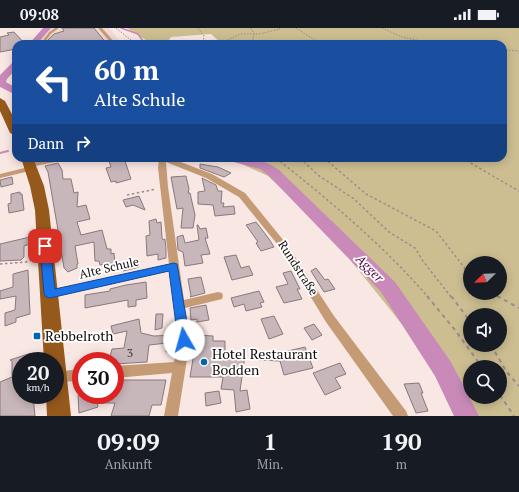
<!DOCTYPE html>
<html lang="de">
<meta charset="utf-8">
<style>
:root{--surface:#171b24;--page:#242831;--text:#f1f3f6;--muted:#9ea1a6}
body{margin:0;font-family:"PT Serif",serif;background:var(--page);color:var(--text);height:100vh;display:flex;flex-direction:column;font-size:15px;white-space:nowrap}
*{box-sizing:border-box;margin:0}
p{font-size:13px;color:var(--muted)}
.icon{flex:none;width:22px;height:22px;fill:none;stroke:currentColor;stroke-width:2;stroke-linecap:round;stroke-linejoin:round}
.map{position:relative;height:388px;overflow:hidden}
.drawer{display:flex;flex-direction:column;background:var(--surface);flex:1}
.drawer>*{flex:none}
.banner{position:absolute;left:12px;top:12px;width:495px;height:122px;border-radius:12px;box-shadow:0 2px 10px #0003;background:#1a4fa0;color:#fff;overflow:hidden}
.needle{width:26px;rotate:247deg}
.buttons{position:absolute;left:463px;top:228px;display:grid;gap:8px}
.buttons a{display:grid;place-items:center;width:44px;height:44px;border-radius:50%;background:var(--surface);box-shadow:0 2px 10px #0003;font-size:20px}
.speed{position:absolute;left:12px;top:324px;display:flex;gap:8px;font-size:20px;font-weight:700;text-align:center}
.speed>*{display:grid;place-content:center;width:52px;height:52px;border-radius:50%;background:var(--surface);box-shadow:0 2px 10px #0003;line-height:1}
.speed small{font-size:10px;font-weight:400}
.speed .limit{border:6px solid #d22;background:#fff;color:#111}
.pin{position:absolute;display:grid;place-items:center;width:34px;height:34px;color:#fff;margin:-17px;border-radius:8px;box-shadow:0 2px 6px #0006}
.me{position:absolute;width:44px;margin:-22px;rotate:353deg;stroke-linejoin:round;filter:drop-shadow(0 0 3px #0008)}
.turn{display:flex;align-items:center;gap:14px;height:84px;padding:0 16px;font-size:18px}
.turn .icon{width:52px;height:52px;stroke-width:2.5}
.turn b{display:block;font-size:28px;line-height:34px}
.then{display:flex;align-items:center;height:38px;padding:0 16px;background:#0003;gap:8px;font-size:15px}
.eta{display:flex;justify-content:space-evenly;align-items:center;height:68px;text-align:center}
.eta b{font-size:24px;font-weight:800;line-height:28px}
.status{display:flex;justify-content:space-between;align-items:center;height:28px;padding:0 20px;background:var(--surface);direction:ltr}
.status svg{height:11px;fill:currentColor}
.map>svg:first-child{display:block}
</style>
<div class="status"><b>09:08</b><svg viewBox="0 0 49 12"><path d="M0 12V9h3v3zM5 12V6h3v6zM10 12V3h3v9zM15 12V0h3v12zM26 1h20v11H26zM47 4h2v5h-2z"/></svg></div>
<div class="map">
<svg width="519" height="388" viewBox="0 0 519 388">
<rect width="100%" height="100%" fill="#f9e7e3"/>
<!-- built -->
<polygon fill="#f1d8d2" points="49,0 109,0 122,16 38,16"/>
<!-- green -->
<path fill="#cdbe91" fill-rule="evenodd" d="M127 0H519V388H473L466 376 327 203 268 148 233 132 225 130H503V16H222L211 6 171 9 166 16H152ZM470 235H500V265H470ZM470 287H500V317H470ZM470 339H500V369H470Z"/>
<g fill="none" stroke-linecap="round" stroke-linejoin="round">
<!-- stream-far1 -->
<polyline stroke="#c98ab9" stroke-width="1.5" points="121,0 138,6 145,16"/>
<!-- stream -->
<polyline stroke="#c98ab9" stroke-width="2" points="0,125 8,123"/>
<!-- river -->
<g fill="#c98ab9" fill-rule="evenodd">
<polygon points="43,0 51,0 37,16 29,16"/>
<polygon points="16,33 16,41 7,51 6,54 16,60 16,67 0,59 0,47 13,34"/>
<path d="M228 130C247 130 263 130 279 142L395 254 451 334 479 388H454L435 348 381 264 269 148 260 141 230 133Z"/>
</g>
</g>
<!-- building -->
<g fill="#c8b7ba" stroke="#89797c">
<polygon points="62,0 94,0 107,16 48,16 47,13 54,6 64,3"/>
<polygon points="14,4 25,16 16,16 16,21 0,24 0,9 9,7 7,5"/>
<polygon points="108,130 124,130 131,151 116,155 116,153 111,154 106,140 111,139"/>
<polygon points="58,135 62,142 63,151 71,151 74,165 78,164 77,179 86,177 90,191 77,194 81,207 102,202 107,221 111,221 111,226 114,225 115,236 105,238 105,236 100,237 99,233 95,233 94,214 75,218 78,236 77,236 77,240 68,244 64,240 61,222 59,222 57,208 59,208 48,144 45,138"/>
<polygon points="200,136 218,139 231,145 224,149 200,140"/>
<polygon points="186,148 189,161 188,165 190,165 195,187 193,200 181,200 183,180 177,181 171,149"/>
<polygon points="12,149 13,156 1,159 0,152"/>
<polygon points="202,150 216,157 218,163 222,163 221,175 224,175 223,179 234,178 235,186 215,188 213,177 198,176 198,164 205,163"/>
<polygon points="20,164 20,166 22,166 24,182 9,185 8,176 11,175 11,166"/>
<polygon points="139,168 145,182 133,177 126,179 123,172"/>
<polygon points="156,191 157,195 161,194 162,210 163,212 165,211 166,221 166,230 158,232 158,226 147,228 146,208 150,207 149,193"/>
<polygon points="256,194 269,211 274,219 261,223 256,215 258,214 246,197"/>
<polygon points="197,197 198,197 200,201 206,200 208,210 205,210 210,226 201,227 203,235 185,238 183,224 178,222 177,209 183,207 185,215 199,212"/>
<polygon points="30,209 30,216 24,218 24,229 21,232 0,233 0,216"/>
<polygon points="236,227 241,240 249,238 253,247 232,252 224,229"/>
<polygon points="138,231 139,239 123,243 123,234"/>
<polygon points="316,240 325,252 328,251 335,261 324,264 311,243"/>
<polygon points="28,242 30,286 16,290 16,294 5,298 5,285 15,282 16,268 0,271 0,263 13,259 13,246"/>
<polygon points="291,243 300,261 297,261 302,271 284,275 276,259 288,256 283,245"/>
<polygon points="201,249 205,265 190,269 191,268 188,251"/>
<polygon points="146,254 147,270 136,272 136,278 128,279 128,272 85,280 85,267 110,263 110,261 126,257"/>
<polygon points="259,263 264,274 260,275 262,279 246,283 244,276 234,279 231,270"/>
<polygon points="206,277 209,292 197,294 197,291 191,292 190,280"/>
<polygon points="156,286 163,286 162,300 155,302"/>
<polygon points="274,288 283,306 269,311 261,291"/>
<polygon points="139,291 141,305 154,308 176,307 174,323 166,324 167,315 149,317 147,334 115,336 115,333 109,333 112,321 124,320 127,303 113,306 111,298"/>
<polygon points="314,296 322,307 312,312 304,300"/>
<polygon points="197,307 213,308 213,313 225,313 225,326 245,327 240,363 247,362 250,381 236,384 234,362 221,361 223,349 190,349"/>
<polygon points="305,319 313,340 284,347 280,333 258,332 258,330"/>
<polygon points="31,325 32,333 21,333 21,367 33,367 35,388 0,388 0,354 12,349 12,333 10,332"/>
<polygon points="340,335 346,346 335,350 341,360 325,367 313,345"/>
<polygon points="122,352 166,352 161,377 152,377 149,388 111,388 115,375 97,375 98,379 79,385 78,367 117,367"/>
<polygon points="419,355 423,365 421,365 428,383 416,385 404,356"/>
<polygon points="219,363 221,375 206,378 205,365"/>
</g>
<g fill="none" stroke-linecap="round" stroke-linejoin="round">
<!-- path-far2 -->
<g stroke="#9a8d8a" stroke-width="1" stroke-dasharray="1.5 1.5" stroke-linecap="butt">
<polyline points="116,0 136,16"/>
<polyline points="198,0 204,8 203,16"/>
<polyline points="251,0 254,6 252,16"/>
<polyline points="296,0 321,16"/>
<polyline points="382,0 402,9 435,16"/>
<polyline points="204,16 224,14 240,6 259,6 280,1 279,0"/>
<polyline points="503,22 519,23"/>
</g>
<!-- path-far1 -->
<g stroke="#9a8d8a" stroke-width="1.5" stroke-dasharray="2.5 2.5" stroke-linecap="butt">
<path d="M276 130C330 173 383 217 428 269"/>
<polyline points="300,130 318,147 354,171 389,204 415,220 423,233 451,269"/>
<polyline points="324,130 366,166 436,203 470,247"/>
<polyline points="462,130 519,163"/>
<polyline points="127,167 156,161"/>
<polyline points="0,236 26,234 34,231"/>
<polyline points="491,265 499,269"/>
</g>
<!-- path -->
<g stroke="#9a8d8a" stroke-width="2" stroke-dasharray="4 4" stroke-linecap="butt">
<polyline points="427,268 455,302 482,339"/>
<polyline points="451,268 470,293"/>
<polyline points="497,268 519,280"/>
<polyline points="491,317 506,343 519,358"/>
<polyline points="500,367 514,388"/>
</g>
<!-- service-far1 -->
<polyline stroke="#c59b76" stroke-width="2.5" points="42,16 50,5 57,0"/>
<!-- service -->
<polyline stroke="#c59b76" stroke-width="4" points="0,148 29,141"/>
<!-- minor -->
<g fill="#c59b76" fill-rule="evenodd">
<polygon points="98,0 102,0 116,16 112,16"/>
<polygon points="52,130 67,130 66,132 30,139 26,137 27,135"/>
<polygon points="159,130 170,130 212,146 245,165 288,218 334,288 406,383 408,388 393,388 326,294 282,222 239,169 206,150 166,134 168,159 184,272 218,264 222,265 223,268 222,271 218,272 185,280 190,312 178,388 164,388 172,345 115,350 115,338 174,334 178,312 170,243 50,270 46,269 45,266 46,263 50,262 169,236 158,140"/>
<polygon points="81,341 81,353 55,354 55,344"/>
</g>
<!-- primary -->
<g fill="#95591b" fill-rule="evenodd">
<polygon points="0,70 5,73 16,94 16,108 10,105 0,83"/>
<polygon points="21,130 33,130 44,158 49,182 71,388 47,388 46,367 55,367 55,333 44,333 35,182 30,158"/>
</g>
</g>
<!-- route -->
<polygon fill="#1a73e8" stroke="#114b97" points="45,214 50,218 55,261 174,235 177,236 190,312 188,315 184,317 179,315 178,312 169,243 50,270 46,269 44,266 40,218"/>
<!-- markers -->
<g fill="#0066b2" stroke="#fff" stroke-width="1.5">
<rect x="33" y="304" width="8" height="8" rx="2"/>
<circle cx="204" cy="334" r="4"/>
</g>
<g text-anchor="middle" stroke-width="3.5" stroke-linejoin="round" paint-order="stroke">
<!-- street labels -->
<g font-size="12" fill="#110b0a" stroke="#fff">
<text transform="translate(109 240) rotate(-13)" y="4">Alte Schule</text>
<text transform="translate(298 240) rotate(57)" y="4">Rundstraße</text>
</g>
<!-- near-number labels -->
<g font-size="12" fill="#3f3636">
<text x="130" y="329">3</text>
</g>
<!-- water labels -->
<g font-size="13" font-style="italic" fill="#560a4a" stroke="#fff">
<text transform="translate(370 240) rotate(45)" y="5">Agger</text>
</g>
<!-- near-poi labels -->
<g font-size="14" fill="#110b0a" stroke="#fff" text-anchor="start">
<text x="45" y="313">Rebbelroth</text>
<text x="212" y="331">Hotel Restaurant<tspan x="212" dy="16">Bodden</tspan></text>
</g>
</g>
</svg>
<div class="buttons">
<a><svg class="needle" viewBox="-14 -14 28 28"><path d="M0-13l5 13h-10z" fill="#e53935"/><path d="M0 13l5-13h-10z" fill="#9ea1a6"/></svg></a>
<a><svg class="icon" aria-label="sound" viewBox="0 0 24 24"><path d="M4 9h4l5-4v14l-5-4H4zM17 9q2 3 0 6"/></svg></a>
<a><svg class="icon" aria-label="search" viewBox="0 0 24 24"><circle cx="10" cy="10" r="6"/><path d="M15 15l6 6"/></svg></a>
</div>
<div class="speed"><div>20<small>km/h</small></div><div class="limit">30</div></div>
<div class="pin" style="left:45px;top:218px;background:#d93025"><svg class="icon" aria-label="arrive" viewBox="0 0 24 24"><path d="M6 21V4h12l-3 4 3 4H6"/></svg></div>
<svg class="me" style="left:184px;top:312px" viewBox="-20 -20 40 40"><circle r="19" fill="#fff"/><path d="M0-13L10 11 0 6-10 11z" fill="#1a73e8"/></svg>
<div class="banner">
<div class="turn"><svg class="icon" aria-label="left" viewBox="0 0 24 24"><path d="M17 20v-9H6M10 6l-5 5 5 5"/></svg><div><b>60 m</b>Alte Schule</div></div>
<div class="then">Dann<svg class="icon" aria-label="right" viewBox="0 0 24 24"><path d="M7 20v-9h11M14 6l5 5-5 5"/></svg></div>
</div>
</div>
<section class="drawer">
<div class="eta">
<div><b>09:09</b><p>Ankunft</p></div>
<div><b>1</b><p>Min.</p></div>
<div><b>190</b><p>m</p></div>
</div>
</section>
